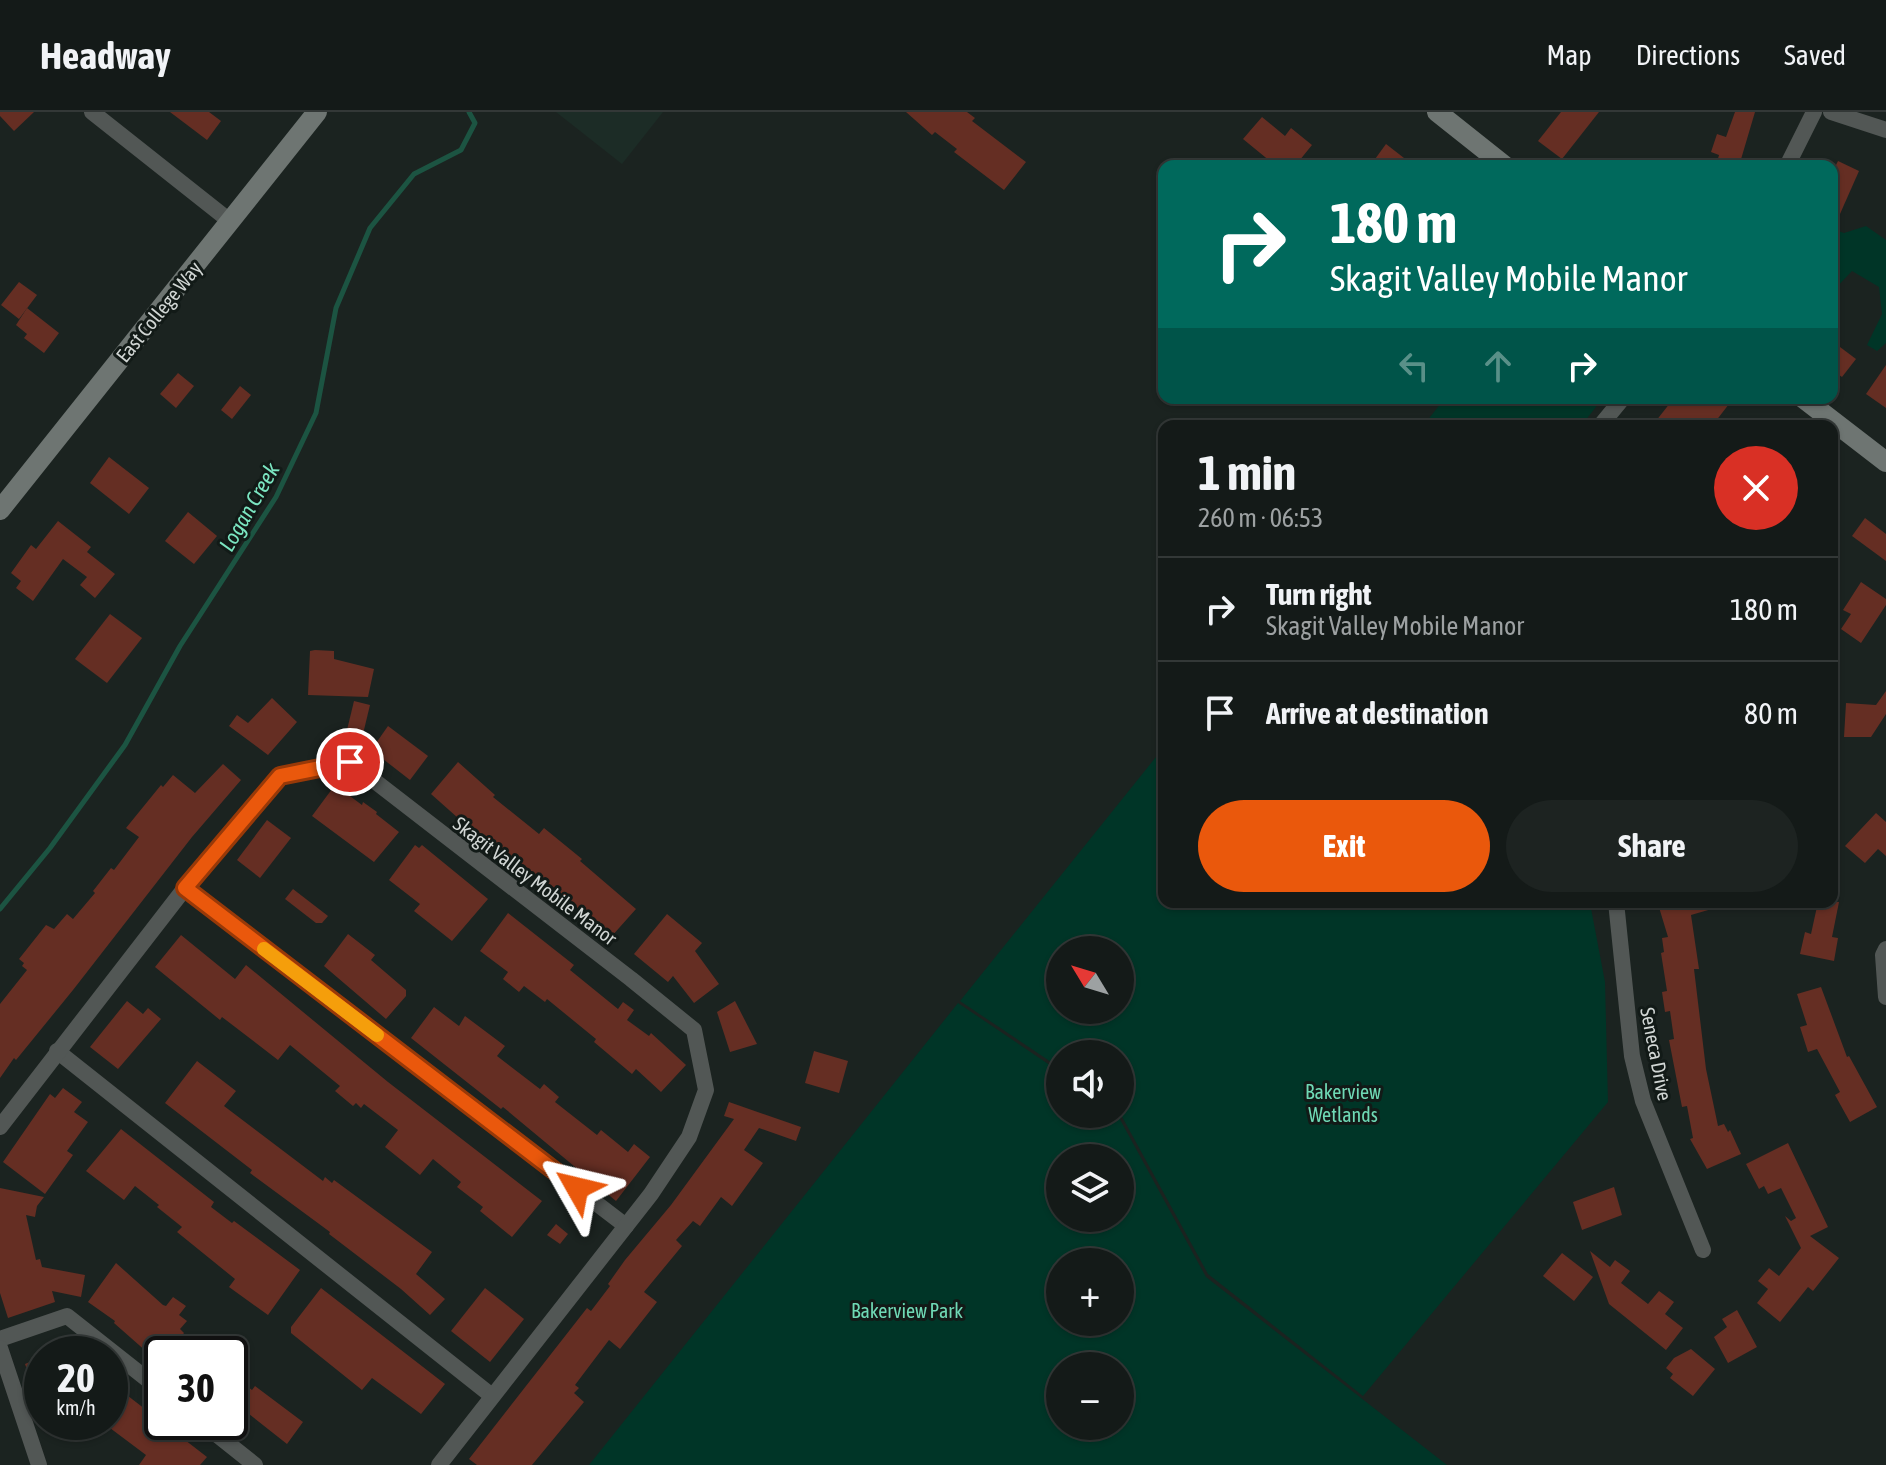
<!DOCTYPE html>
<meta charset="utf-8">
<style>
:root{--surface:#141a18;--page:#1d2321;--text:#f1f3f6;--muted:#9da1a2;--line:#333837;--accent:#ea580c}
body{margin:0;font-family:"Asap Condensed",sans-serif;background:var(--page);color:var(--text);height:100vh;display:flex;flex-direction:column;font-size:30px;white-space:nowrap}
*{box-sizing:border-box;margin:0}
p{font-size:26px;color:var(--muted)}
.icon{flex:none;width:44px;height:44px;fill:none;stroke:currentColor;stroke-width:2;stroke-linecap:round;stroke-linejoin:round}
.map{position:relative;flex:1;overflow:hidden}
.details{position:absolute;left:1158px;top:308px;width:680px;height:488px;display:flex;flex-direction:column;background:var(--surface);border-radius:16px;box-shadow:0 2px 6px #0004,0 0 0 2px var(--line)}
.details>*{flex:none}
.banner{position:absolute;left:1158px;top:48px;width:680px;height:244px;border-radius:16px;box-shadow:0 2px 6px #0004,0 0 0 2px var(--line);background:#00695c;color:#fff;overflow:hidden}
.needle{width:52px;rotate:308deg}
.controls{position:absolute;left:1046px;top:824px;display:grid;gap:16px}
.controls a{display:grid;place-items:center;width:88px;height:88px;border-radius:50%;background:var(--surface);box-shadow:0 2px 6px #0004,0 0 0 2px var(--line);font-size:40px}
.speed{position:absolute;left:24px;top:1224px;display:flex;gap:16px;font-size:40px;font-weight:700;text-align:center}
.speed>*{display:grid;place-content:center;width:104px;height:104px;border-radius:50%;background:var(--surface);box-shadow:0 2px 6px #0004,0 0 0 2px var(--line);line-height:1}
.speed small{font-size:20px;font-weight:400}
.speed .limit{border:4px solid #111;border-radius:12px;background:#fff;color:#111}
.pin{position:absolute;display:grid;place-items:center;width:68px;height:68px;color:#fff;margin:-34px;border:4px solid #fff;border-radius:50%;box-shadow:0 2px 8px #0007}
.me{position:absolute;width:88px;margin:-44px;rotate:307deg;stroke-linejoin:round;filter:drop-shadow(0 0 6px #0008)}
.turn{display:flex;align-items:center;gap:28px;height:168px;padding:0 40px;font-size:36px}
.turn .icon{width:104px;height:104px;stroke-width:2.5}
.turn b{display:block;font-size:56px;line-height:68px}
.lanes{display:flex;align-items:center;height:76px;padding:0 40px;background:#0003;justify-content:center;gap:40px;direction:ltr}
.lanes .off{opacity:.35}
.round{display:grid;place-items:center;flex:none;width:84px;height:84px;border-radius:42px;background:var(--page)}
.head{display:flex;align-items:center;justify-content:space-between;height:136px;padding:0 40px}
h1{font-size:48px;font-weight:700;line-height:60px}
.action{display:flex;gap:16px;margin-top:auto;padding:16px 40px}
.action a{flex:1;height:92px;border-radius:48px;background:var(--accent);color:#fff;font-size:32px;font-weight:700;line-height:92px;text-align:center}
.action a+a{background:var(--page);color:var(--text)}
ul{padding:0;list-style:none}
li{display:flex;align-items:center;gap:24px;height:104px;padding:0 40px;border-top:2px solid var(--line)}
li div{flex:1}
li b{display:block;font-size:30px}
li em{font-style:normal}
header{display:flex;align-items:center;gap:48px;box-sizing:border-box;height:112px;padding:0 40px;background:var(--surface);border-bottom:2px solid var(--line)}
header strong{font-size:38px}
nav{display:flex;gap:44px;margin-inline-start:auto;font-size:28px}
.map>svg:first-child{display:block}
</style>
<header>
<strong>Headway</strong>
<nav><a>Map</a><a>Directions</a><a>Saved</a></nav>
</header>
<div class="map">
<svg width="1886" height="1353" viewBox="0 0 1886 1353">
<rect width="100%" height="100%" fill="#1b2320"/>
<!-- built -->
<polygon fill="#1c2c26" points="556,0 663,0 622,52"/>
<!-- green -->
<g fill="#003527" fill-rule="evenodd">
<polygon points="1866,114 1886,128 1886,231 1877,239 1867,233 1882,202 1879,175 1852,159 1832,180 1832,117 1844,121"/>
<polygon points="1445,286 1603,286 1581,314 1423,314"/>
<path d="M1164 635V790L1590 791 1605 870 1608 990 1363 1284 1208 1162 1120 1001V942H1060V956L960 889ZM1060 838H1120V898H1060Z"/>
<path d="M958 891 1060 960V1002H1117L1206 1165 1447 1353H589ZM1060 1046H1120V1106H1060ZM1120 1150V1210H1060V1150ZM1060 1254H1120V1314H1060Z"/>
</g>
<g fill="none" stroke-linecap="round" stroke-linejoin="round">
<!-- stream -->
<polyline stroke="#1c5442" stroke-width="5" points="0,797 50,736 125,633 180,534 276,385 316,301 336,196 370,116 414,62 461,38 475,11 469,0"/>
</g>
<!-- building -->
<g fill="#652e23">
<polygon points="0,0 34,0 14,19 0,4"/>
<polygon points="170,0 209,0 221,9 207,28"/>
<polygon points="906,0 967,0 975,6 972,9 1026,50 1004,78 954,40 957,37 935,20 932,23"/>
<polygon points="1561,0 1599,0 1562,47 1538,29"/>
<polygon points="1735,0 1755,0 1739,54 1716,54 1719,43 1711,40 1717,22 1726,25"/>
<polygon points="1262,5 1285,24 1291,16 1312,33 1295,54 1276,54 1243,27"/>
<polygon points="1386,32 1404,46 1398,54 1370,54"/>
<polygon points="1838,49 1859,59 1832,120 1832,61"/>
<polygon points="19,170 37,183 19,207 1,193"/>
<polygon points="27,196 59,221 44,241 24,226 27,222 16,213"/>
<polygon points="1832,229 1856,247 1842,265 1832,258"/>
<polygon points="1886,253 1886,296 1866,282"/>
<polygon points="178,261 194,274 176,296 160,282"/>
<polygon points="240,274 251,283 232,307 221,298"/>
<polygon points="1674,286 1721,286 1729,292 1712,314 1652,314"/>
<polygon points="109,345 149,376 129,402 90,371"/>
<polygon points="188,400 217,424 194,452 165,429"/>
<polygon points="1865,406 1886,422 1886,449 1852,424"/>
<polygon points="58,409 91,435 87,440 115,462 95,486 80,473 87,465 63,447 33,489 16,476 21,469 11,461 31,433 36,437"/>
<polygon points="1861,470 1886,487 1886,493 1861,531 1841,517 1851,502 1843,498"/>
<polygon points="110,502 142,526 107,571 75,547"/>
<polygon points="315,538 334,539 334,547 374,557 368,585 308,583 310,539"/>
<polygon points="1886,579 1886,602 1871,625 1844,625 1846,591 1876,593"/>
<polygon points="272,586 297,610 268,643 229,614 237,603 248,611"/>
<polygon points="354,589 370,593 363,622 347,618"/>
<polygon points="388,614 428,644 410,668 374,640 374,634"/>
<polygon points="458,650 495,683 493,685 539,722 544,716 582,747 580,749 636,797 611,825 557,778 467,714 431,682"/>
<polygon points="223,652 241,668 192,725 73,878 16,948 14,946 0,966 0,892 27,858 22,854 24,851 19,847 46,813 54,817 67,802 73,807 95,781 93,779 111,756 114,758 139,725 126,716 161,673 163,675 173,663 195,681"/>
<polygon points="335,673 362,693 363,690 377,700 376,702 399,720 374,750 312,704"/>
<polygon points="1876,701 1886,710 1886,744 1878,737 1865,751 1845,734"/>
<polygon points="267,708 291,726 260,766 237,748"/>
<polygon points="415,733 419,736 422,733 488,787 452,829 414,799 420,792 389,768"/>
<polygon points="293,777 328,804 322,811 316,811 285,787"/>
<polygon points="1667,790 1721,790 1722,794 1691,803 1699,857 1694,857 1706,957 1718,1014 1724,1012 1728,1020 1730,1018 1741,1042 1707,1057 1690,1027 1693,1026 1687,994 1682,995 1669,928 1674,927 1670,899 1665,900 1662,880 1667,879 1661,841 1664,840 1662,826 1668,825 1658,792"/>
<polygon points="1818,790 1839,790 1832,825 1838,826 1834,849 1800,842 1805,820 1811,822"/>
<polygon points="508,801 574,853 570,858 618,897 623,890 634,898 627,908 649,924 651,921 686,953 661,980 636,957 632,962 594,930 596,927 547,887 545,890 524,874 519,880 503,867 508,860 480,839"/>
<polygon points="667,802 702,831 695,839 719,872 694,891 673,864 668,870 634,842"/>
<polygon points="348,822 375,843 371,848 406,878 406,884 386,907 324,854"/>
<polygon points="181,823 235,867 246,853 388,970 542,1089 512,1125 480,1099 483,1095 457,1075 461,1070 433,1047 420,1063 385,1035 398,1018 364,992 361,996 356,991 353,994 335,979 340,974 290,933 278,948 222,905 220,908 155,855"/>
<polygon points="1821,875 1847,945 1849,944 1877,995 1850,1010 1835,983 1840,980 1817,937 1808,940 1800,915 1807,913 1797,882"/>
<polygon points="127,889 143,902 148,896 161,907 118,957 90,935"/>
<polygon points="735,889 757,932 730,940 717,900"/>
<polygon points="434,895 459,914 465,904 505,934 497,944 540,977 544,972 559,985 555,990 597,1023 601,1018 628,1040 634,1032 650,1045 616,1089 503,995 501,997 411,926"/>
<polygon points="814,939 848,949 839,981 805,971"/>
<polygon points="197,949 236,979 224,994 323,1069 325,1065 332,1071 334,1068 432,1140 416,1162 445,1187 430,1203 401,1177 329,1122 330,1120 250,1061 252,1058 165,991"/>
<polygon points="63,976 82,990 74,1000 88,1010 67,1039 73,1043 45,1082 3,1050 50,982 55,986"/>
<polygon points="729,990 801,1015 796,1029 759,1016 744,1038 763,1051 732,1094 721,1085 700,1114 693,1109 676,1128 682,1134 644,1180 657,1190 620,1237 609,1228 575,1273 579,1276 574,1281 584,1290 532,1353 477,1353 469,1347 587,1196 591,1199 610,1174 608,1172 625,1148 671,1093 734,1007 724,1004"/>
<polygon points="121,1017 214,1090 211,1095 232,1111 234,1109 300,1158 268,1203 229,1175 235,1167 177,1120 182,1115 157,1095 159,1093 135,1074 124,1088 86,1059"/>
<polygon points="1788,1031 1828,1115 1810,1124 1839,1146 1813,1179 1808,1175 1780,1210 1757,1191 1768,1177 1758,1169 1769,1156 1779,1164 1801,1136 1785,1104 1791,1109 1796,1106 1781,1076 1768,1082 1764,1074 1759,1077 1746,1052"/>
<polygon points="1614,1075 1622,1103 1582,1118 1573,1090"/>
<polygon points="0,1076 44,1085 37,1094 35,1105 26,1103 36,1148 40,1147 42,1155 85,1163 81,1185 52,1179 55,1190 8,1206 0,1181"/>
<polygon points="556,1112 568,1122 560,1132 547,1123"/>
<polygon points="1590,1139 1610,1155 1615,1148 1630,1159 1621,1171 1648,1192 1659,1179 1674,1190 1665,1202 1683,1216 1666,1238 1609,1192"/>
<polygon points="1562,1141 1593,1165 1574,1189 1543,1164"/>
<polygon points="116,1151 163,1193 166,1194 173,1185 186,1194 179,1203 187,1209 180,1217 184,1221 168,1242 161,1242 156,1248 114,1211 115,1209 88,1190"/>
<polygon points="321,1176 445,1272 421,1302 372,1266 362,1278 291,1221 291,1215"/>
<polygon points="485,1176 524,1207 490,1250 451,1219"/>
<polygon points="1737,1198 1757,1235 1728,1251 1714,1225 1727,1215 1722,1207"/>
<polygon points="1691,1237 1715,1257 1693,1284 1670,1266 1673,1262 1666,1256 1674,1246"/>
<polygon points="42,1245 42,1261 30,1266 25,1252"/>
<polygon points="230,1261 252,1278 255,1274 303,1310 287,1332 249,1302 241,1313 230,1305"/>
<polygon points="110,1270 207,1345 200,1353 139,1353 146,1343 110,1316"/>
</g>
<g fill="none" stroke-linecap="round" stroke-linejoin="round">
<!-- street -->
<g stroke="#525755" stroke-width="16">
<polyline points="92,0 231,110"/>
<polyline points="1831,0 1886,18"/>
<polyline points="1787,54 1814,0"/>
<polyline points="1600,314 1623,286"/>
<polyline points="185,776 626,1114"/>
<polyline points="1616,790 1632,944 1643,989 1703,1138"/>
<polyline points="1886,837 1883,843 1886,885"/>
<polyline points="57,939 492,1284"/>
<polyline points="0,1015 185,776 280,664 350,650 631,867 694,918 706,978 689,1025 651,1082 439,1353"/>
<polyline points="0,1227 67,1204 162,1279"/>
<polyline points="0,1236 39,1353"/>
<polyline points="201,1310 255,1353"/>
</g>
<!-- secondary -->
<g stroke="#6e7572" stroke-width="20">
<polyline points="1437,0 1505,54"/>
<polyline points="1803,286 1886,350"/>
<polyline points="0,398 317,0"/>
</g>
</g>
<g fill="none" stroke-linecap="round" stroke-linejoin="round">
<defs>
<polyline id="route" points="350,650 280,664 185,776 577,1076"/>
</defs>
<!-- route casing -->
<use href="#route" stroke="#983908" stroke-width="20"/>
<!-- route -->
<use href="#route" stroke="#ea580c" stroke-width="14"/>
<!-- slow -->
<polyline stroke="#f59e0b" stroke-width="14" points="264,837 377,923"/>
</g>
<g text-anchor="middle" stroke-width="6" stroke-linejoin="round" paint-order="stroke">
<!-- street labels -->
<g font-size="20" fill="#d1d6d4" stroke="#121a17">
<text transform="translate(159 200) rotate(-51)" y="7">East College Way</text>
<text transform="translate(535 769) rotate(37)" y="7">Skagit Valley Mobile Manor</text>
<text transform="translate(1656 942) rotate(79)" y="7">Seneca Drive</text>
</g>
<!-- park labels -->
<g font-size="20" fill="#6fd9b5" stroke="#121a17">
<text x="1343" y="987">Bakerview<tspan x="1343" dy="23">Wetlands</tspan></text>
<text x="907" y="1206">Bakerview Park</text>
</g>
<!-- water labels -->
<g font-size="22" font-style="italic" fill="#7be5c1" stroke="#121a17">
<text transform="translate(249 395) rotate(-60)" y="8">Logan Creek</text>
</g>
</g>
</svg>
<div class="controls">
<a><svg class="needle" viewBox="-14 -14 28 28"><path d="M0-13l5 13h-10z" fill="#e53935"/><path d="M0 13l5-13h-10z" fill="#9da1a2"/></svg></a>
<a><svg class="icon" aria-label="sound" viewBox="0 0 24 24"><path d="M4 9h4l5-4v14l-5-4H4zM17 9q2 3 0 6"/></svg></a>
<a><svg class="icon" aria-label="layers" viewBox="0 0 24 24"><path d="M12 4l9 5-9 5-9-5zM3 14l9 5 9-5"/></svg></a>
<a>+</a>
<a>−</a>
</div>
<div class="speed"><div>20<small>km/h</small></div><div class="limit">30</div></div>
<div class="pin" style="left:350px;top:650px;background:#d93025"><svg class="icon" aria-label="arrive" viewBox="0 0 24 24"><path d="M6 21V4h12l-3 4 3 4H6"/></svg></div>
<svg class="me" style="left:577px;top:1076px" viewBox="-20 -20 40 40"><path d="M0-17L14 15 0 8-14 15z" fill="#ea580c" stroke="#fff" stroke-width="4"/></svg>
<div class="banner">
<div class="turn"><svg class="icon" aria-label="right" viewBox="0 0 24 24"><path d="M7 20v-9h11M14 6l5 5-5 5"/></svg><div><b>180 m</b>Skagit Valley Mobile Manor</div></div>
<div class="lanes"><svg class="icon off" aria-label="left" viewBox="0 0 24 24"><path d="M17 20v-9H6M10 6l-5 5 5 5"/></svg><svg class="icon off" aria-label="ahead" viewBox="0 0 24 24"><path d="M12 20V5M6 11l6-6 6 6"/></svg><svg class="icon" aria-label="right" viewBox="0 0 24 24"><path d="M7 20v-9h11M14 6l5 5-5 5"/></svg></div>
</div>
<section class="details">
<div class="head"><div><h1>1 min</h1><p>260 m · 06:53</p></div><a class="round" style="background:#d93025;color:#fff"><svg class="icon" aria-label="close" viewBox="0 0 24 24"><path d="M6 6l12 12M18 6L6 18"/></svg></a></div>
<ul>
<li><svg class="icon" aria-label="right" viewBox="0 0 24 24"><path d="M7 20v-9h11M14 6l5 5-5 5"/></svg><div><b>Turn right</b><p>Skagit Valley Mobile Manor</p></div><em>180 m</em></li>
<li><svg class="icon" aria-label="arrive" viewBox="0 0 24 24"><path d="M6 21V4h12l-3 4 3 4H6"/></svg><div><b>Arrive at destination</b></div><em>80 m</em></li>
</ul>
<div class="action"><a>Exit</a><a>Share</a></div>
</section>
</div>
